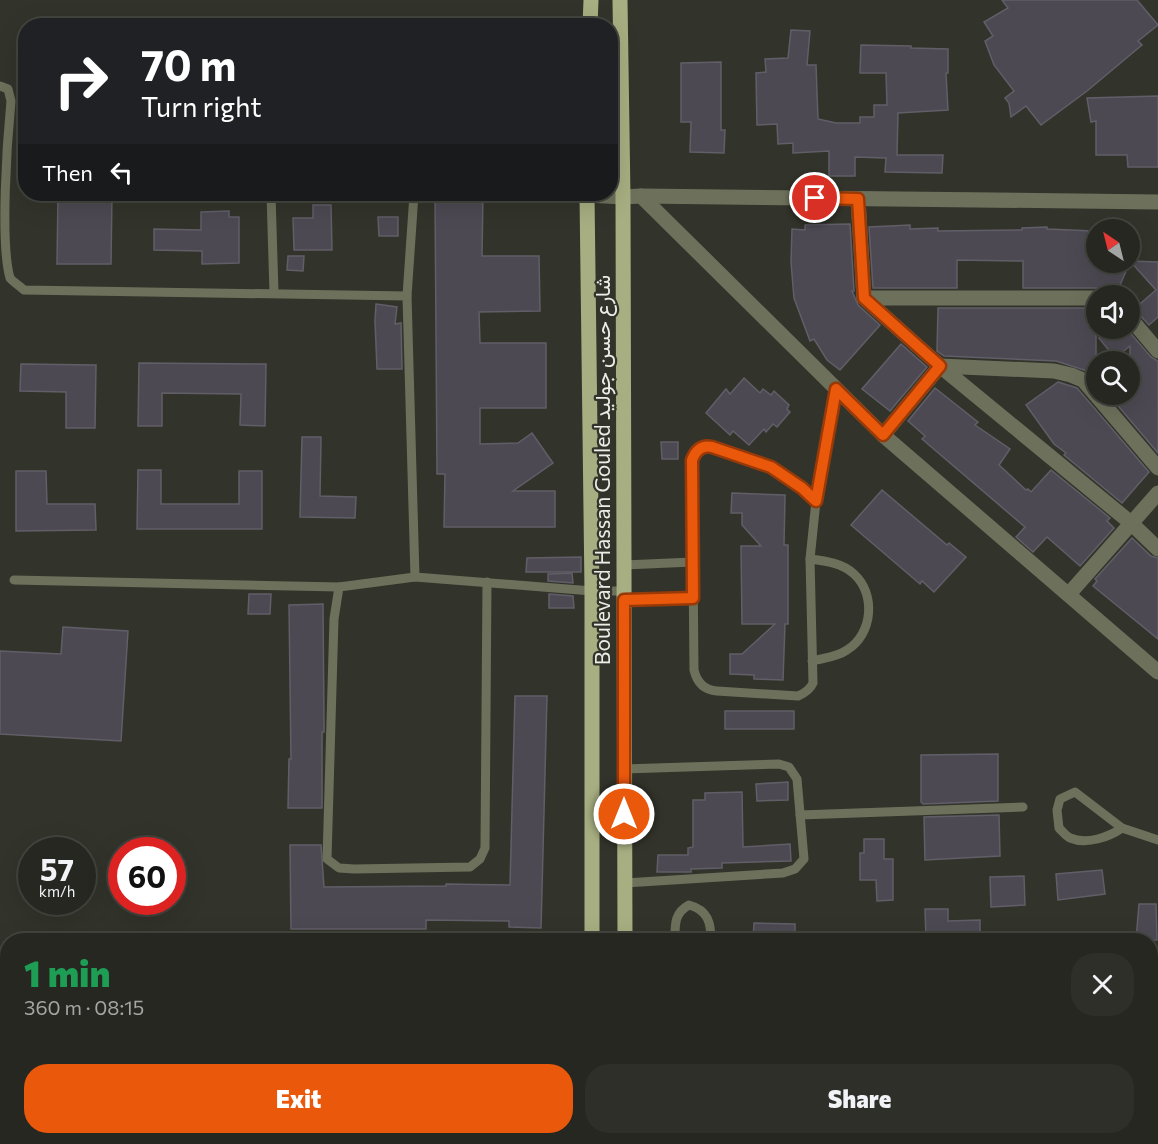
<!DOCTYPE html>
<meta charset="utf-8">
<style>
:root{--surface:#262720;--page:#2e2f29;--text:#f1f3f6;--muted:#a4a5a5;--line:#42443e;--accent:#ea580c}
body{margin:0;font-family:Commissioner,Vazirmatn,sans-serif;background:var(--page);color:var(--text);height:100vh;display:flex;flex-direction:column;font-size:22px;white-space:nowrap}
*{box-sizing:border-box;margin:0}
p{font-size:20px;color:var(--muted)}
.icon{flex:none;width:33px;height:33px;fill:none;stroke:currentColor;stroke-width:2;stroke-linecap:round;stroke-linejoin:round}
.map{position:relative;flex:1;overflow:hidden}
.side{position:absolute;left:0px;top:933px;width:1158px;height:212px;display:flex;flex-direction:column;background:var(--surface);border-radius:24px 24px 0 0;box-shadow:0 6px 24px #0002,0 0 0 2px var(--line)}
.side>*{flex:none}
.top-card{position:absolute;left:18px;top:18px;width:600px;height:183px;border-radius:24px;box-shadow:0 6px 24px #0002,0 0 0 2px var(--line);background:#202124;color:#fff;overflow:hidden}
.needle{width:39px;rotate:325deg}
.controls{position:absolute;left:1086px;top:219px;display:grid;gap:12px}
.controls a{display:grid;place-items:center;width:54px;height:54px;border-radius:50%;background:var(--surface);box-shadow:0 6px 24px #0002,0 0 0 2px var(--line);font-size:30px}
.speed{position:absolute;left:18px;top:837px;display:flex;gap:12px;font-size:30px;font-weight:700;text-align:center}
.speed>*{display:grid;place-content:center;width:78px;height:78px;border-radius:50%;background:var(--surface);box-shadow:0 6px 24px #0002,0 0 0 2px var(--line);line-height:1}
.speed small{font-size:15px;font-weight:400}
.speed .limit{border:9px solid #d22;background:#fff;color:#111}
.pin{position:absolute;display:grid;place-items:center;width:51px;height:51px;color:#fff;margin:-26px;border:3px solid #fff;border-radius:50%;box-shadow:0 2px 6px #0007}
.me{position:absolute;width:66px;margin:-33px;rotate:0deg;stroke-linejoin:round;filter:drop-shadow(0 0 4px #0008)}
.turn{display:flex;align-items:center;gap:21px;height:126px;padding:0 24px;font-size:27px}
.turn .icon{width:78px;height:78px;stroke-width:2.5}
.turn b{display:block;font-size:42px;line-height:51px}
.then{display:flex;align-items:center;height:57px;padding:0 24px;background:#0003;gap:12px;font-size:22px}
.round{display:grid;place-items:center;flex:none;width:63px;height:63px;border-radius:24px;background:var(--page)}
.head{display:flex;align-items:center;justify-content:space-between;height:102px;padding:0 24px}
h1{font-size:36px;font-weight:800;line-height:45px;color:#1e9e55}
.primary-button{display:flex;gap:12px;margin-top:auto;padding:12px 24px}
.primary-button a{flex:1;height:69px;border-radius:24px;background:var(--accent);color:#fff;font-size:24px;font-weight:800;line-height:69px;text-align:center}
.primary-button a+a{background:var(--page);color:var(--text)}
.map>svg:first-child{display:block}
</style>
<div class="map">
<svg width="1158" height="1144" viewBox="0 0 1158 1144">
<rect width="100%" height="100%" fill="#32342b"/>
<!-- building -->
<g fill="#4c4952" stroke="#615e68" stroke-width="1.5">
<polygon points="1002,0 1137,0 1158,25 1138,41 1142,45 1087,91 1041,125 1026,106 1011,117 1009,103 1005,98 1014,91 994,65 985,41 993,36 984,22 1008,8"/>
<polygon points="791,30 810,31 807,65 816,65 818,119 836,123 860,123 860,117 874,117 874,105 887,105 886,73 860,73 861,45 911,46 911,48 948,49 948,73 946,73 948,110 898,113 897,155 943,155 942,173 885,172 886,158 855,157 855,176 829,176 829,151 793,153 793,143 778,144 777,124 757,125 756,73 766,72 765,59 788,58"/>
<polygon points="721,62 721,130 725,130 724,153 690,152 691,122 681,122 681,63"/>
<polygon points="1158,96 1158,167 1128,167 1127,155 1096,155 1096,121 1091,122 1087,98"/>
<polygon points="58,194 112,194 111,264 57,264"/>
<polygon points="435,194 483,194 482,256 539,256 540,311 479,312 480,343 546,343 546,408 480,408 480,444 518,443 532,433 553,463 513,491 555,491 555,527 444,527 445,474 437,474"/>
<polygon points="313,205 331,205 332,250 294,250 293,218 313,218"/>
<polygon points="229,211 229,217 239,217 239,263 202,264 202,251 154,250 154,229 201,230 201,212"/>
<polygon points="378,217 398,217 398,236 379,236"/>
<polygon points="850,224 854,291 852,291 858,305 880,325 840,370 827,360 814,339 810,341 794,298 791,262 792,229 805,230 805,225"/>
<polygon points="910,225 910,229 938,228 938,231 1022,230 1022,228 1047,227 1047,229 1093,231 1091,260 1094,260 1094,262 1130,262 1117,292 1103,292 1096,288 1023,288 1023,261 957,260 957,288 873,288 869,227"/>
<polygon points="288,256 304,256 303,271 287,270"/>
<polygon points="1130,261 1158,262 1158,317 1149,325 1134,309 1156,290"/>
<polygon points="376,304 397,307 395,324 401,323 402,369 377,369 375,321"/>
<polygon points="938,308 1096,308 1096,381 1087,371 1056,361 944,356 937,351"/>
<polygon points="1111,328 1126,328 1151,357 1158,361 1158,453 1108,394 1130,394 1130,346 1115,358 1099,338"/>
<polygon points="901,344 927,367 890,411 862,389"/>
<polygon points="139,363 266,364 265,426 240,425 241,394 162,393 162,426 138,426"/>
<polygon points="21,364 96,365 95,428 66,428 66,392 20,391"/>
<polygon points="744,378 760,393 763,389 771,395 774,391 789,405 787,409 790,412 777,427 773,424 766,432 764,429 749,445 733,431 730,435 706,413 726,389 730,394"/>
<polygon points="1058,382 1077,388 1149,472 1122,503 1064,455 1066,453 1054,444 1026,405"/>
<polygon points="935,388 978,422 975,425 1010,449 999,465 1026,490 1028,489 1031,492 1051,470 1110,518 1107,521 1114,528 1080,566 1047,537 1033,552 1016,537 1025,527 922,439 925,436 908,421"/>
<polygon points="302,437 321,437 320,496 356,497 355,518 300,517"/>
<polygon points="661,442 678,442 678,459 662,459"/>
<polygon points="138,470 161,470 161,504 239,504 239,471 262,471 262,529 137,529"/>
<polygon points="16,471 46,471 47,504 95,504 96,530 16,531"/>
<polygon points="882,490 947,545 949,543 966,557 934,592 922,581 920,584 851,525"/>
<polygon points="732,493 785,495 784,545 788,545 788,624 785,624 783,680 754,679 754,675 730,674 730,654 742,654 775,624 742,624 741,546 761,546 742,525 742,513 731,513"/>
<polygon points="1132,538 1151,556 1158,558 1158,639 1093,586 1097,581 1095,579"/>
<polygon points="581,557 581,572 526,572 527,558"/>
<polygon points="572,573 573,583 548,581 548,574"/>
<polygon points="249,594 271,594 270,614 248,614"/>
<polygon points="549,594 573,596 574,608 549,608"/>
<polygon points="323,604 324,722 324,732 322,732 322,808 288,808 289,759 291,759 289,605"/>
<polygon points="63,627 128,631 121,741 0,734 0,651 61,654"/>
<polygon points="515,696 547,696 541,928 509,927 509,921 426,920 426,929 291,929 290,845 321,845 324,887 446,886 446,884 510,885"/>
<rect x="725" y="711" width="69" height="18"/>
<polygon points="998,754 998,801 923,804 921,802 921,755"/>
<polygon points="788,782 788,800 757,801 756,784"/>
<polygon points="742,792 743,847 790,844 791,861 722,863 722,868 691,869 691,872 657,872 658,855 688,855 688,848 693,847 693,800 705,800 705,793"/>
<polygon points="999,815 1000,856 925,860 924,817"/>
<polygon points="864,839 884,839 884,859 893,859 893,900 877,901 876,880 860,880 860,853 864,853"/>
<polygon points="1102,870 1105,894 1058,900 1056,874"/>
<polygon points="1024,876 1025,905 991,907 990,877"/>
<polygon points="1139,904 1156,904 1157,940 1136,940"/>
<polygon points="925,909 948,909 948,921 980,920 980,940 926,940"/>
<polygon points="754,923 795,924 795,940 753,940"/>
</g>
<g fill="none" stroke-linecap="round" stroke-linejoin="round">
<!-- lane -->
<g stroke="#6d715b" stroke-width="9">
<path d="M0 86 8 89 11 101C7 142 0 243 10 278 13 282 20 286 24 290L407 296 415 577 592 591H624"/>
<polyline points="271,194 274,293"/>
<polyline points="407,296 414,194"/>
<path d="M816 501 802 488 771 467 712 447C702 445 695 450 692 460L694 670C697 683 704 690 717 691L798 696C805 693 810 690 813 683L810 559 816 501 836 389"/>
<path d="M810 559C826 561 842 563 854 574 876 594 873 634 847 650 837 657 824 658 812 661"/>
<polyline points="624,565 693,562"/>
<polyline points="415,577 339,587 334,619 327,859 339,868 354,869 470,867 480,859 485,848 487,582"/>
<polyline points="14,580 339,587"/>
<polyline points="624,600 693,598"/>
<polyline points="624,769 779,764 789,767 797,779 804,859 795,869 783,873 625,883"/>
<polyline points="800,815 1023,807"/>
<path d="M1122 828C1109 837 1087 845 1070 838 1066 836 1062 831 1059 828L1057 810 1060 799 1075 792 1122 828 1158 840"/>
<path d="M675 940C675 925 674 913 689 905 708 910 711 923 711 940"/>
<polyline points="1150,1052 1158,1053"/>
<polyline points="1095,1137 1099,1144"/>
</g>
<!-- street -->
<g stroke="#6d715b" stroke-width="15">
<polyline points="587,195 623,197 641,196 1158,202"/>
<polyline points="641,196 883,435 1158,672"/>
<polyline points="858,199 864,298 940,366 1131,523 1158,549"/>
<polyline points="864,298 1096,298"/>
<polyline points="1130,318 1158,351"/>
<polyline points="883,435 940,366 1054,371 1071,375 1083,380 1158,468"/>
<polyline points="1069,594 1158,493"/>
</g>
<!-- primary -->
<g stroke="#a7ae81" stroke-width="15">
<polyline points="620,0 623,197 625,940"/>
<polyline points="590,26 591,0"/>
<polyline points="587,194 592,591 592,940"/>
<polyline points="592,1137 592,1144"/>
<polyline points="625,1137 625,1144"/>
</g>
</g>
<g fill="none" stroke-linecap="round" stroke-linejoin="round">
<defs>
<path id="route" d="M624 814V600L693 598 692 460C696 450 702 445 712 447L771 467 802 488 816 501 836 389 883 435 940 366 864 298 858 199 815 198"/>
</defs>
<!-- route casing -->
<use href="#route" stroke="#983908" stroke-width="15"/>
<!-- route -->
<use href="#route" stroke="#ea580c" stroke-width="10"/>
</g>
<g text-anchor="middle" stroke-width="4.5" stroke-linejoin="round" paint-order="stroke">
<!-- street labels -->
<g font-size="21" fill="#ecede7" stroke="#32342b">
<text transform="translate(603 470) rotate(-90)" y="7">Boulevard Hassan Gouled شارع حسن جوليد</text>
</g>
</g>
</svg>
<div class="controls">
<a><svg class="needle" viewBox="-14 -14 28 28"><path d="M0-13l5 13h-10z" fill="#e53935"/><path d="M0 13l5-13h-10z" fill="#a4a5a5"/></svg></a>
<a><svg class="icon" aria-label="sound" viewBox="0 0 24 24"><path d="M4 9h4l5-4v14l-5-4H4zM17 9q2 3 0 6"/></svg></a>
<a><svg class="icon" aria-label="search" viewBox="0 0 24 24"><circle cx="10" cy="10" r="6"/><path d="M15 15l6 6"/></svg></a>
</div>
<div class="speed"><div>57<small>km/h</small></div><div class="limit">60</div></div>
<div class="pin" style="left:815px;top:198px;background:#d93025"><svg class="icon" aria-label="arrive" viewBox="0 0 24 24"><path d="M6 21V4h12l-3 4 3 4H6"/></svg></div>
<svg class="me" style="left:624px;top:814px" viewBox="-20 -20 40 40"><circle r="17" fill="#ea580c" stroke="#fff" stroke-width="3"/><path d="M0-11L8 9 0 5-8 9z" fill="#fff"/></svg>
<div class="top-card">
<div class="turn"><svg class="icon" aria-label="right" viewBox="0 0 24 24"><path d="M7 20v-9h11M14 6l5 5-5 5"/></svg><div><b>70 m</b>Turn right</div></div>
<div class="then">Then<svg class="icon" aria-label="left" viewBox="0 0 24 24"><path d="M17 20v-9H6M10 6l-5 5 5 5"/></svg></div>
</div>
<section class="side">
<div class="head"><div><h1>1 min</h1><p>360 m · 08:15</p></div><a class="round"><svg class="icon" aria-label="close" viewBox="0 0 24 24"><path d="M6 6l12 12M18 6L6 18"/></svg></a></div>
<div class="primary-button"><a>Exit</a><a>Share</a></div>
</section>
</div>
